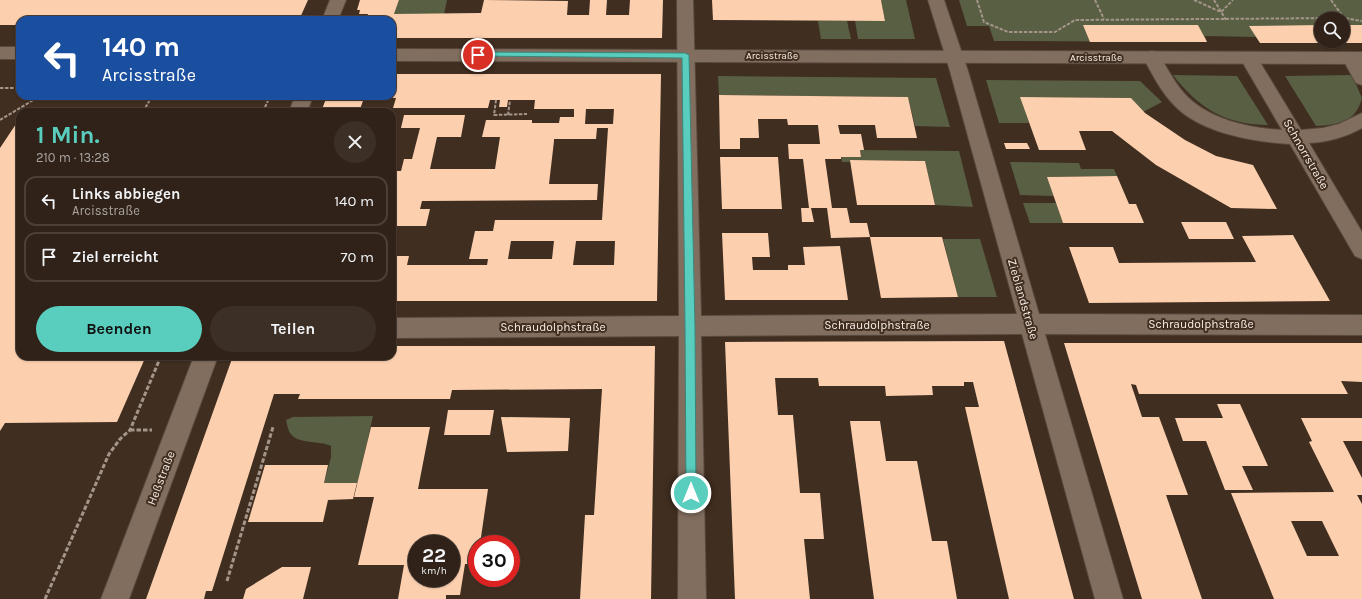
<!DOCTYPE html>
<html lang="de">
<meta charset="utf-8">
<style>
:root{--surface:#302218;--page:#3c2f25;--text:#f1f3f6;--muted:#a8a4a2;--line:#4b3f37;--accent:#59cebe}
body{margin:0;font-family:Karla,sans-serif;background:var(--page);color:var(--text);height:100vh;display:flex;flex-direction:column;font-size:15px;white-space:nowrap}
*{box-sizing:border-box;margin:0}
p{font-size:13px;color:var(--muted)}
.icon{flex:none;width:22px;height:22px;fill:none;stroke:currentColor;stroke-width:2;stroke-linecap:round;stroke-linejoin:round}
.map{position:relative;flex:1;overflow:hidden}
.drawer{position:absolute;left:16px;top:108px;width:380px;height:252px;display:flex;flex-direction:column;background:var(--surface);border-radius:12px;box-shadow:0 1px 3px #0004,0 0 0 1px var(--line)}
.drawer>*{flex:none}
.banner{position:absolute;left:16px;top:16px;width:380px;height:84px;border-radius:12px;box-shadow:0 1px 3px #0004,0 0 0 1px var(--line);background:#1a4fa0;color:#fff;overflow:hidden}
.fabs{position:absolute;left:1314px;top:12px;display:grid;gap:8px}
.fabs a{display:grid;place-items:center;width:36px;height:36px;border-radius:50%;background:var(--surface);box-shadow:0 1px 3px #0004,0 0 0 1px var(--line);font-size:20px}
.speed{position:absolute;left:408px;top:535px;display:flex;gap:8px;font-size:20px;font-weight:700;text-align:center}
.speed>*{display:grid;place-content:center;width:52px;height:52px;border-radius:50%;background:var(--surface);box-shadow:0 1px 3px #0004,0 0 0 1px var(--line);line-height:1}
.speed small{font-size:10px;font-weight:400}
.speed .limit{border:6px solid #d22;background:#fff;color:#111}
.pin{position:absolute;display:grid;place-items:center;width:34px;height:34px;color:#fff;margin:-17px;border:2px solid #fff;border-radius:50%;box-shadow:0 1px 4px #0007}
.me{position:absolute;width:44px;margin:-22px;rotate:0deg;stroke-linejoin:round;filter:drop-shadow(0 0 3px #0008)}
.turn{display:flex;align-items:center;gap:14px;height:84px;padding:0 20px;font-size:18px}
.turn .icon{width:52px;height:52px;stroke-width:2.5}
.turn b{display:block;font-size:28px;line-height:34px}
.round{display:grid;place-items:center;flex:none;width:42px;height:42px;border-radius:21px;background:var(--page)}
.headline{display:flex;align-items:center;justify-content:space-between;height:68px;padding:0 20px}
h1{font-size:24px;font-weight:700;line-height:30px;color:var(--accent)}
.primary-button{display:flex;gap:8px;margin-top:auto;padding:8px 20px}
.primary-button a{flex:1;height:46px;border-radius:24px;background:var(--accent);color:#111;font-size:16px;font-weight:700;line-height:46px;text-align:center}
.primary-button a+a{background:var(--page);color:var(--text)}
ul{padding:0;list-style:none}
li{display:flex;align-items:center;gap:12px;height:50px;margin:0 8px 6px;padding:0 12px;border:2px solid var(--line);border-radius:12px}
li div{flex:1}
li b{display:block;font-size:15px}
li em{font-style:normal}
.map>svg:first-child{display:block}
</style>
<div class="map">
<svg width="1362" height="599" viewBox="0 0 1362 599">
<rect width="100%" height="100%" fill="#402e20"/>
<!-- green -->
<g fill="#585f42" fill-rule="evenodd">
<polygon points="399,0 447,0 444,14 394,14"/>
<polygon points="881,0 906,0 915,39 858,39 855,21 885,21"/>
<path d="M959 0H1362V43H1260L1256 37 1205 36 1207 42 994 41 989 26H967ZM1321 19H1343V41H1321Z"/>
<polygon points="818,21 847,21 851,39 821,39"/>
<path d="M1173 75 1237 76 1268 125C1226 125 1198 108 1173 75Z"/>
<path d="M1352 75 1362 98C1356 122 1338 125 1316 126L1285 76Z"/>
<polygon points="718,76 936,78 950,127 915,126 908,97 719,95"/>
<polygon points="986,80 1140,81 1162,102 1143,112 1131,98 1021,97 1029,123 999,123"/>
<polygon points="860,150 959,151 973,207 935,205 925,161 850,160 850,162 842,162 841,157 861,157"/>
<polygon points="1010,162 1079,163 1081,169 1114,169 1117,176 1048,177 1054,196 1020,195"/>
<polygon points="1023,203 1056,203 1063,223 1030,223"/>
<polygon points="943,239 980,239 997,297 958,297"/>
<path d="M373 416 358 483H324L331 457V446C319 440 298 445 290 433 288 430 287 424 286 420L293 417Z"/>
</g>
<!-- building -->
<g fill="#fcd0af" fill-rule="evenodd">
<polygon points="0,0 308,0 299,20 20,20 20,25 0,25"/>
<polygon points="360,0 399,0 394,14 481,13 484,0 568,1 567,15 589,15 590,0 607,0 606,15 629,15 630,0 663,0 662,38 392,38 392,20 366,20 368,14 359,14 360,10 357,10"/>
<polygon points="712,0 881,0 885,21 713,20"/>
<polygon points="1083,25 1198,25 1207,42 1090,42"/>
<polygon points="1321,25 1321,41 1343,41 1343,25 1362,25 1362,43 1260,43 1249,26"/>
<path d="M392 74H661L657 301H392V256H409L407 265H487L488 259H469L475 231H493L495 220H602L608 128H597L596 139H554V141L549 184H598L597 200 422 201 420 209H430L426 226H395L392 236V171H401L404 159H412L420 128H401L404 115H465L461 137H437L430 169H495L500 137H482L486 120H532V123H559L560 117H574V109H534L535 100H508L507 107H499L500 100H490L488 108H393L396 98H364L359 112H321L327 96H392ZM586 109H614L613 124H585ZM511 241H554L552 259H508ZM576 241H615L614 265H573Z"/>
<polygon points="719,95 908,97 917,138 877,138 875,125 838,125 840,134 861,134 864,150 860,150 861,157 841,157 841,159 825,159 832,208 847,208 850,223 867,223 870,237 831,238 827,208 811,208 814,222 802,222 801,208 809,208 803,159 789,159 788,144 820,144 818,125 788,125 787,119 758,119 759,138 740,138 740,149 720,149"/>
<polygon points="1020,97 1131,98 1145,113 1185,140 1216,156 1253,165 1277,209 1231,208 1156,165 1112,131 1079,131 1086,150 1039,150"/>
<polygon points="25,110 134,110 133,112 24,112"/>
<polygon points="20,118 20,356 146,356 117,422 5,423 0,431 0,148"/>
<polygon points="1004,143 1027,143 1030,149 1006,149"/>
<polygon points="720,157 778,157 782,209 722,209"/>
<polygon points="850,160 925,161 935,205 857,205"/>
<polygon points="1117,176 1129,204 1136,204 1144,223 1063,223 1047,177"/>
<polygon points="1181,222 1226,222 1234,239 1189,239"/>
<polygon points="722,233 768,233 770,257 752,257 753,270 788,270 788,265 805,265 803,247 840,246 848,300 725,300"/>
<polygon points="1293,235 1330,301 1089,303 1069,247 1113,247 1119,263 1256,262 1242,236"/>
<polygon points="870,237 942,237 958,297 881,298"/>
<polygon points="1004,341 1074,599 1009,599 965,407 979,407 973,382 964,382 964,386 932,386 933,395 886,396 885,386 819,386 818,378 775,378 778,415 793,415 800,493 820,493 824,539 804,539 810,599 735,599 725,342"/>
<polygon points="1064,343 1362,343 1362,382 1341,381 1348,394 1139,394 1136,385 1131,384 1142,417 1159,417 1188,495 1166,495 1202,599 1142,599"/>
<polygon points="392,346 655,346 651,599 580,599 585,515 594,515 602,389 452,390 450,399 298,399 300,394 274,394 212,591 206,591 204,599 146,599 233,356 392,356"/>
<polygon points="1217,404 1240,404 1268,466 1242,466 1253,490 1225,490 1206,441 1183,441 1175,418 1223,418"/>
<polygon points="448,410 494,410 490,435 444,435"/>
<polygon points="501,417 570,418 568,451 507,452"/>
<path d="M1301 418H1362V441H1343L1362 478V495H1357L1362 504V599H1274L1231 493 1334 492 1309 442 1312 441ZM1291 521H1322L1339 556H1307Z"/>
<polygon points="850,421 880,421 886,461 917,461 932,541 947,541 957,599 874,599"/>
<path d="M371 427H430L418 489H488L480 544H477V564H465L460 595H446V599H398L404 565H358L374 497H354ZM417 544H451V578H417Z"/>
<polygon points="265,465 328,465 324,483 357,483 353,499 328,500 323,522 248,522"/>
<polygon points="282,567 311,567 303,599 243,599 246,589"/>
</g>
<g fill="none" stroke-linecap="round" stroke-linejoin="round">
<defs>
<g id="street">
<polygon points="330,0 346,0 338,20 322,20"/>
<polygon points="677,0 693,0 701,316 1017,314 950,71 928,0 944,0 968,71 1039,314 1362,315 1362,335 1045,334 1123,599 1095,599 1022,334 701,336 706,599 678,599 679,336 392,338 392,318 679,316"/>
<path d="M1152 51 1158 53C1166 66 1173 80 1183 92 1206 119 1248 128 1282 130L1240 58 1243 54 1249 52 1255 54 1301 130 1323 128 1339 124 1362 113V128C1346 137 1328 142 1309 143L1362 232V259L1355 256 1290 144C1254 142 1201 133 1175 106 1161 92 1152 74 1143 57L1146 53Z"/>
<polygon points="1351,52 1357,54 1362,62 1362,85 1356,83 1342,58 1345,54"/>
<polygon points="295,96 313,96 307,112 289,112"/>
<polygon points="194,356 218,356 129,599 101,599"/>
</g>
<g id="secondary">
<rect x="0" y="47" width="20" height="12"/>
<polygon points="392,49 1362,52 1362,64 392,61"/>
</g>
</defs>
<!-- street casing -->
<use href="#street" stroke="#594a3e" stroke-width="2"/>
<!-- secondary casing -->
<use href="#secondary" stroke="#594a3e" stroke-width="2"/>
<!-- path-far1 -->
<g stroke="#a4958a" stroke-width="2" stroke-dasharray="3.5 1.5" stroke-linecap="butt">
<polyline points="977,0 984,22 1008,32 1055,32 1075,20 1344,18 1362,21"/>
<polyline points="1095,0 1104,19"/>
<polyline points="1194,0 1221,12 1233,0"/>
<polyline points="1214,0 1226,20"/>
<polyline points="1331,0 1344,18"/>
<polyline points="0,88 20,88"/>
<polyline points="496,100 494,115 527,114"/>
<polyline points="143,112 152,96"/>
<polyline points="263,112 270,96"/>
<polyline points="508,115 510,100"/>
<polyline points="0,120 40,96"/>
</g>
<!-- path -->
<g stroke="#a4958a" stroke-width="3" stroke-dasharray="4.5 2" stroke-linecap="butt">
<polyline points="130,430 152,430"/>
<polyline points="227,581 273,427"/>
<polyline points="45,599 109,454 120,439 130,430 161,356"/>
</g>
<!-- street -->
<use href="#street" fill="#826e5f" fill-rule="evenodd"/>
<!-- secondary -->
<use href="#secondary" fill="#826e5f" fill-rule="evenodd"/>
</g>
<!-- route -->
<polygon fill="#59cebe" stroke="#3a867c" points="478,52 685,53 689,55 695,327 696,493 695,497 691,498 687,497 686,493 685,327 682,58 475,56 474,55"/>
<g text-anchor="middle" stroke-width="4" stroke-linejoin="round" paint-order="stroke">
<!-- far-street labels -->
<g font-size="10" fill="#f9ede4" stroke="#402e20">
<text x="772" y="59">Arcisstraße</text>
<text x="1096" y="61">Arcisstraße</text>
</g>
<!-- street labels -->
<g font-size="12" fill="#f9ede4" stroke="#402e20">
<text transform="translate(1306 154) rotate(60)" y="4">Schnorrstraße</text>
<text transform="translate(1023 299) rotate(74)" y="4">Zieblandstraße</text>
<text x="1201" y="328">Schraudolphstraße</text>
<text x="877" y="329">Schraudolphstraße</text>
<text x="553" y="331">Schraudolphstraße</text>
<text transform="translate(161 478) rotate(-69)" y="4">Heßstraße</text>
</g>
</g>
</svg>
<div class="fabs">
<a><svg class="icon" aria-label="search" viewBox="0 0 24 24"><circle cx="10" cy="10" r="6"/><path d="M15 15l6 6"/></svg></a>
</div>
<div class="speed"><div>22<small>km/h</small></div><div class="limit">30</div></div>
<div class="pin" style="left:478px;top:55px;background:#d93025"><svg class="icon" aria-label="arrive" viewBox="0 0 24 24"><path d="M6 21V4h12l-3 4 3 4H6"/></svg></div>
<svg class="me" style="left:691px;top:493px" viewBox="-20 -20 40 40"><circle r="17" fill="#59cebe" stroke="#fff" stroke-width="3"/><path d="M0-11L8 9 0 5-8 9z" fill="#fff"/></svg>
<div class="banner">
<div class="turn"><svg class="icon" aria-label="left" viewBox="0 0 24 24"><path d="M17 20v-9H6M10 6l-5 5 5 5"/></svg><div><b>140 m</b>Arcisstraße</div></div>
</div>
<section class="drawer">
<div class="headline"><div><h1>1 Min.</h1><p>210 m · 13:28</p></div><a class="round"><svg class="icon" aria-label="close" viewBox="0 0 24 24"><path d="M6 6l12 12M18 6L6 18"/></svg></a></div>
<ul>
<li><svg class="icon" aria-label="left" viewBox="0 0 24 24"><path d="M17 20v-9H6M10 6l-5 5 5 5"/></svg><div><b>Links abbiegen</b><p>Arcisstraße</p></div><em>140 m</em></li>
<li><svg class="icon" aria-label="arrive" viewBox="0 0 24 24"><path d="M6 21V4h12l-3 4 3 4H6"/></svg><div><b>Ziel erreicht</b></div><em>70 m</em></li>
</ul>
<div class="primary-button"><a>Beenden</a><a>Teilen</a></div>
</section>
</div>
